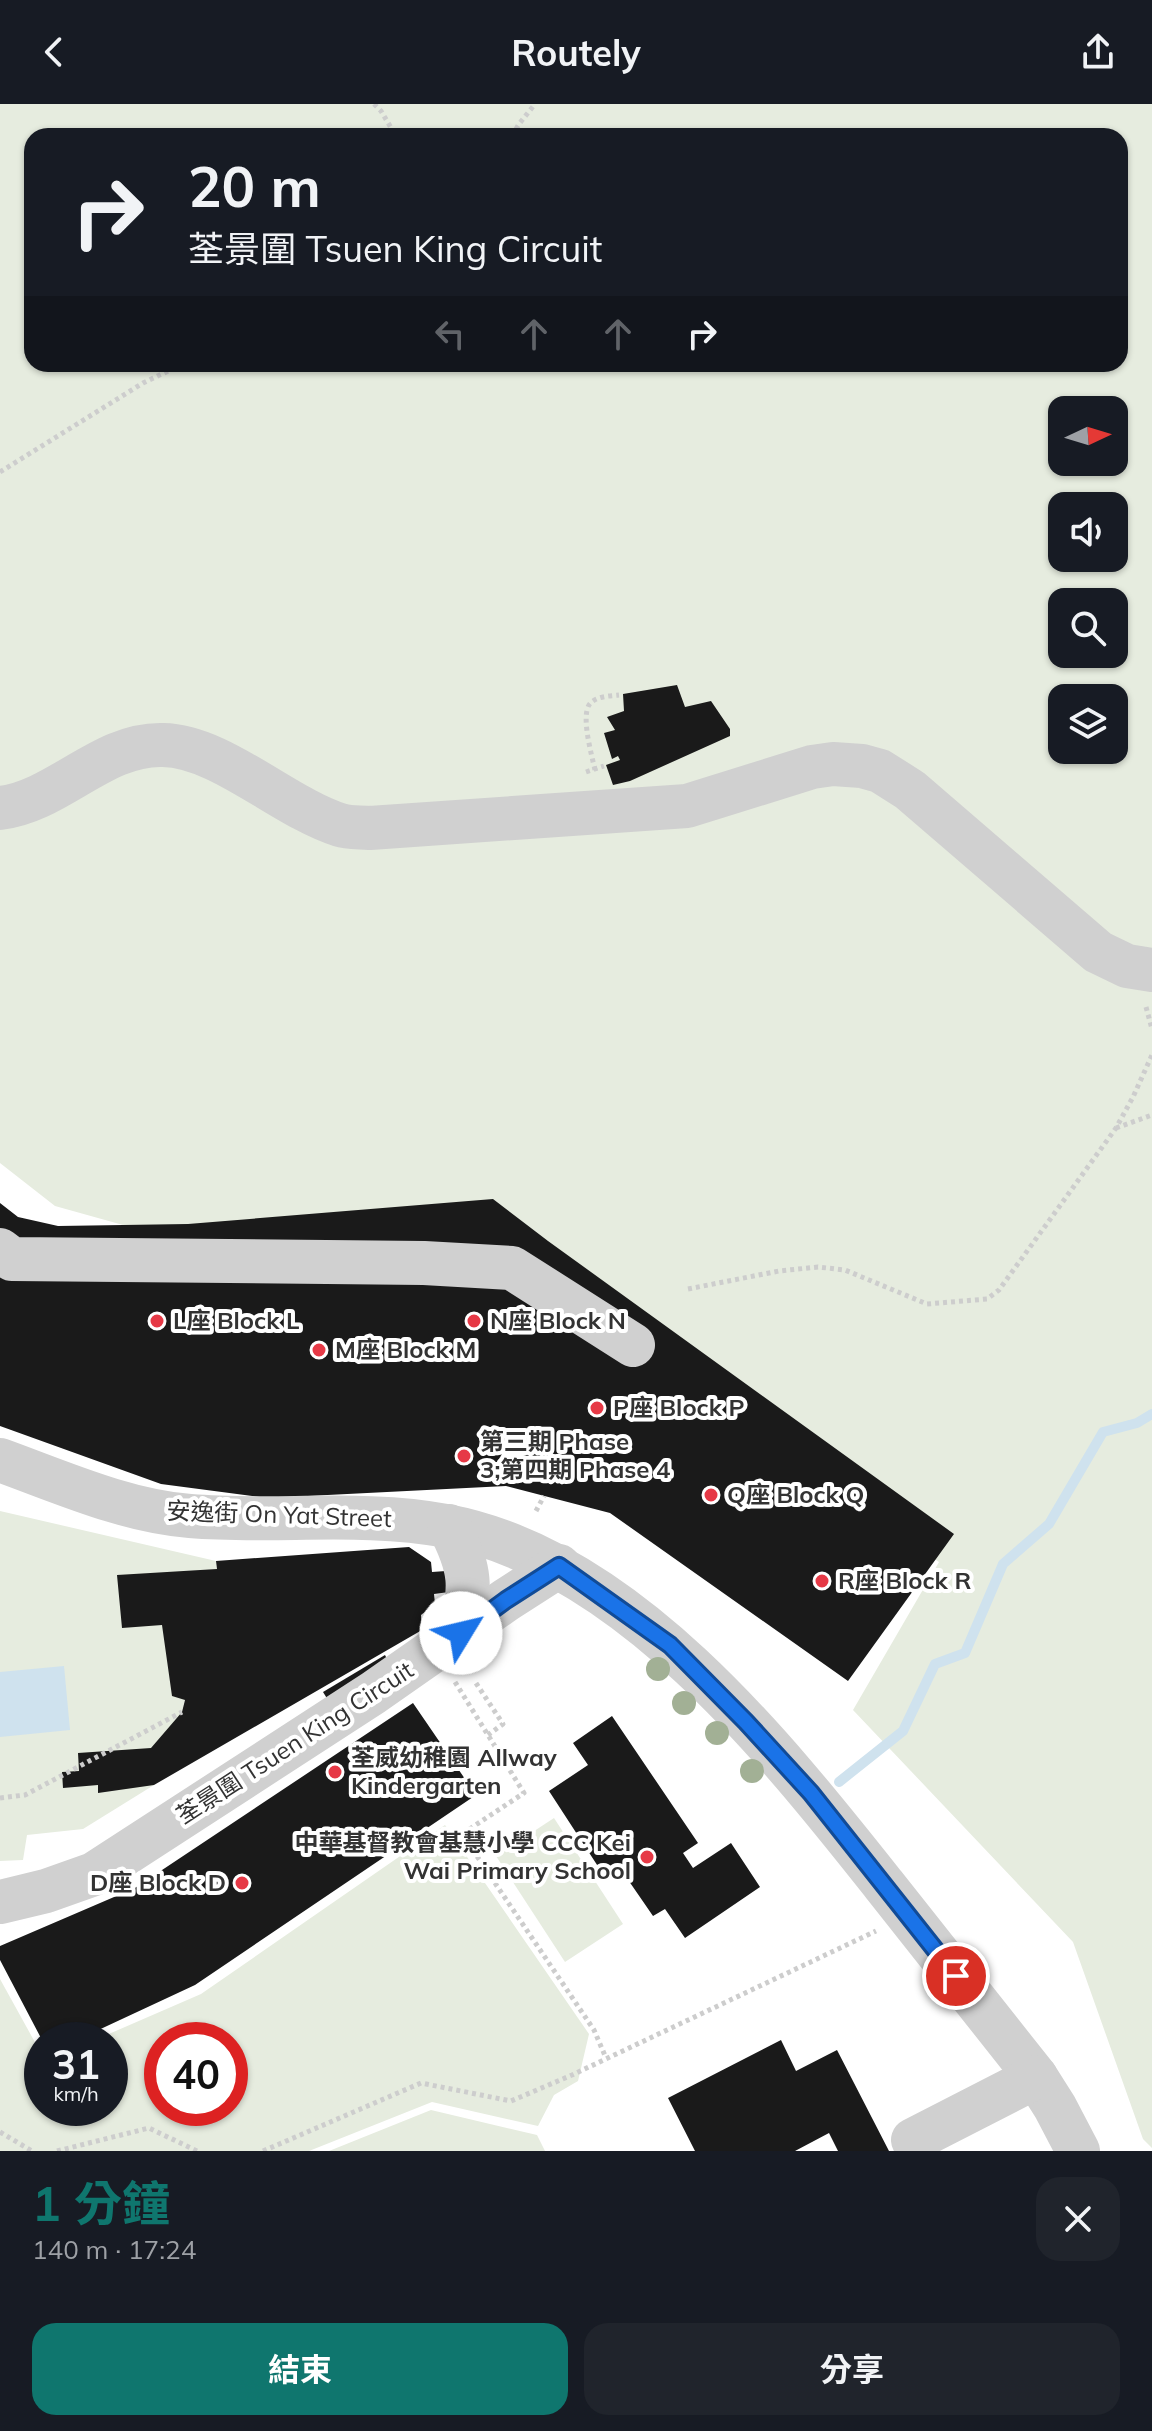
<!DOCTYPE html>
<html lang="zh-TW">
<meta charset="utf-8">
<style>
:root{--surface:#171b24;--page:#20242c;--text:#f1f3f6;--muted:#9ea1a6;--accent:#0f766e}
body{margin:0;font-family:Mulish,"Noto Sans TC",sans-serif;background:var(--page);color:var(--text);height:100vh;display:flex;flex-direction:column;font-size:30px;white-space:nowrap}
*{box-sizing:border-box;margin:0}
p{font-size:26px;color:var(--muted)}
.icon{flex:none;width:44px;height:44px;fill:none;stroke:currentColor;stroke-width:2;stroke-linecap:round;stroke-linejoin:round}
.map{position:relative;height:2047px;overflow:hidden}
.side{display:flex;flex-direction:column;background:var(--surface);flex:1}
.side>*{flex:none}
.top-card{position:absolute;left:24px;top:24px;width:1104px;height:244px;border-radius:24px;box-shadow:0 2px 6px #0004;background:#171b24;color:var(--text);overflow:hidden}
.needle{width:52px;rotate:86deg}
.controls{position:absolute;left:1048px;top:292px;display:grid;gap:16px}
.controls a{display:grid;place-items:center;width:80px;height:80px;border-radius:16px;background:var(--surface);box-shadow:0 2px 6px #0004;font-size:40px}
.speed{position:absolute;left:24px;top:1918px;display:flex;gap:16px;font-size:40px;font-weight:700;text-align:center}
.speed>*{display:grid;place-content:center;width:104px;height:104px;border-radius:50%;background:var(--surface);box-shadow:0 2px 6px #0004;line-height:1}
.speed small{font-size:20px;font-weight:400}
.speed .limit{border:12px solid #d22;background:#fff;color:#111}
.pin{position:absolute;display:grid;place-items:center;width:68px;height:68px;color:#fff;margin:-34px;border:4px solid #fff;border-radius:50%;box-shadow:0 2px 8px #0007}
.me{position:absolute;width:88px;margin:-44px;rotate:54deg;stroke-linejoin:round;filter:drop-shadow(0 0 6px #0008)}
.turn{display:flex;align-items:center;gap:28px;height:168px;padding:0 32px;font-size:36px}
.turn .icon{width:104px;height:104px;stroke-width:2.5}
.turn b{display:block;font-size:56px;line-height:68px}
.lanes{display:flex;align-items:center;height:76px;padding:0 32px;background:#0003;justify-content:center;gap:40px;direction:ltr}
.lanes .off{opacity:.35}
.round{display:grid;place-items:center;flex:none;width:84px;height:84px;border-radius:24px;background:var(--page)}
.head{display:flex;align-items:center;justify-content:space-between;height:136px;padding:0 32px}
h1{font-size:48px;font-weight:700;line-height:60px;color:var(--accent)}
.action{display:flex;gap:16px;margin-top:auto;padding:16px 32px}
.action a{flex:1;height:92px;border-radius:24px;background:var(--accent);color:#fff;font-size:32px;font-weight:700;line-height:92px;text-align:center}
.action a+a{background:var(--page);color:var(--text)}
header{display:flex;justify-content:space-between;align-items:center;height:104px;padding:0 32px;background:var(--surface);font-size:36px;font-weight:700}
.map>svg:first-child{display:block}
</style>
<header><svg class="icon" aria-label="back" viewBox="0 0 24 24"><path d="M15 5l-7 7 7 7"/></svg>Routely<svg class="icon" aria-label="share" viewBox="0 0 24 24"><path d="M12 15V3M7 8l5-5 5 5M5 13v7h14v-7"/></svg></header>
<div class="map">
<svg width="1152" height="2047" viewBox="0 0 1152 2047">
<rect width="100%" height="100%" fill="#fff"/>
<!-- green -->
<g fill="#e6ecdf" fill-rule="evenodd">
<path d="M0 0H1152V2044L1143 2035 1073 1838 853 1606 939 1458 803 1370 234 1152 55 1102 0 1059ZM32 32H1120V260H32ZM1062 306H1114V358H1062ZM1062 402H1114V454H1062ZM1062 498H1114V550H1062ZM1062 594H1114V646H1062Z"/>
<polygon points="0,1407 216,1457 217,1465 182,1608 154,1681 83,1725 27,1731 23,1756 0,1757"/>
<polygon points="554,1714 623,1820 565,1858 496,1752"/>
<path d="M445 1721 589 1930 578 1977 554 1991 538 2022 432 1998 309 2047H0V1875L42 1951V2004H110V1936H95L201 1890ZM230 1936V2004H162V1936Z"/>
<polygon points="431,2006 537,2031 545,2047 329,2047"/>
</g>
<!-- water -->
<polygon fill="#cfe2ee" points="64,1562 70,1626 0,1633 0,1568"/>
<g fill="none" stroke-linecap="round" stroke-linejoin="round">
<!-- stream -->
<polyline stroke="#cfe2ee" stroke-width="10" points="839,1678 903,1627 935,1560 965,1549 1003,1460 1049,1420 1103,1328 1137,1319 1152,1310"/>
</g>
<!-- building -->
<g fill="#1a1a1a">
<polygon points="677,581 685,603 711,597 730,625 730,632 630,677 613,681 606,661 620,656 618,652 612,655 604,629 615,626 607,613 624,607 623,590"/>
<polygon points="493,1095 548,1137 954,1430 848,1577 610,1409 506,1382 268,1394 161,1380 0,1322 0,1099 18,1113 58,1122 188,1120"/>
<polygon points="409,1443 431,1458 432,1468 446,1467 449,1488 434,1490 435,1500 421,1511 422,1526 154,1681 98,1689 98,1681 63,1684 62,1668 79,1667 78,1649 151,1644 182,1608 185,1596 172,1592 162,1521 122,1524 117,1471 217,1465 216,1457"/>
<polygon points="385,1551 389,1559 328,1596 323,1588"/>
<polygon points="413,1599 476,1691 195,1881 77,1936 42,1936 0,1856 0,1842 135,1784"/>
<polygon points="612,1612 698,1739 683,1749 693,1764 731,1739 760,1783 685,1834 665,1805 653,1812 622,1767 601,1767 549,1687 588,1661 573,1639"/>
<polygon points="781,1936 796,1967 837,1946 889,2047 838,2047 829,2029 795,2047 695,2047 668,1994"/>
</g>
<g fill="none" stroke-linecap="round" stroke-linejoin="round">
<!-- path -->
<g stroke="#cdcdcd" stroke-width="5" stroke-dasharray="4 4" stroke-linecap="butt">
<polyline points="374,0 381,7 396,32"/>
<polyline points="512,32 519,20 535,0"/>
<polyline points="0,368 143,279 183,260"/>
<path d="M595 666C592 652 581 614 589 601 595 592 610 592 619 591"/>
<polyline points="586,668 604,662"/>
<polyline points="1146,903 1152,925"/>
<polyline points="1116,1024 1152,1011"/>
<polyline points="688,1185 779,1167 818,1163 845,1166 927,1200 987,1195 999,1186 1116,1024 1133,993 1152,951"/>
<polyline points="536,1407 544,1392"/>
<polyline points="455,1578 524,1689 462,1730 594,1926 606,1954"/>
<polyline points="476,1579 503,1620 488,1631"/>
<polyline points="0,1694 25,1691 182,1608"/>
<polyline points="0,2028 32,2047"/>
<polyline points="57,2047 149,2024 197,2047"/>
<polyline points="263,2047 421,1979 511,1997 572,1971 876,1827"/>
</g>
<!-- minor -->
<g stroke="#d0d0d0" stroke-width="44">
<path d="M0 704C59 697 102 639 163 641 221 642 283 703 340 721 349 724 360 723 370 724L687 702 812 663 833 660 862 662 880 667 910 686 1098 848 1127 862 1152 866"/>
<polyline points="0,1146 12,1155 424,1159 512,1164 633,1241"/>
<path d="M0 1356C61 1378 125 1407 190 1412 276 1419 362 1406 447 1422 627 1456 776 1645 884 1781 935 1845 985 1909 1036 1973L1055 2003 1078 2047"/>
<path d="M449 1422C472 1466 471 1483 461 1529"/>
<polyline points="0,1798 46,1787 94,1770 373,1589 506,1496 559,1462"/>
<polyline points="913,2036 1036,1973"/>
</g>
</g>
<!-- trees -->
<g fill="#a2b095">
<circle cx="658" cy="1565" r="12"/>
<circle cx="684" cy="1599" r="12"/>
<circle cx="717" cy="1629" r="12"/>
<circle cx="752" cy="1667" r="12"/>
</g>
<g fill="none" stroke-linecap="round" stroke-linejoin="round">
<defs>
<polyline id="route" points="461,1529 506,1496 559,1462 670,1541 746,1618 811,1689 956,1872"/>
</defs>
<!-- route casing -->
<use href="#route" stroke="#114b97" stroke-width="20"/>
<!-- route -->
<use href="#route" stroke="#1a73e8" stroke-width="14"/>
</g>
<!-- markers -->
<g fill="#e63946" stroke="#fff" stroke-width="3">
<circle cx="157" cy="1217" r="8"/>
<circle cx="474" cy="1217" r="8"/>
<circle cx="319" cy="1246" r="8"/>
<circle cx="597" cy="1304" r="8"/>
<circle cx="464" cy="1352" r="8"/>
<circle cx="711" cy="1391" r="8"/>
<circle cx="822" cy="1477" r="8"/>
<circle cx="335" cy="1668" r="8"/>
<circle cx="647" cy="1753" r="8"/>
<circle cx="242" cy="1779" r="8"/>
</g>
<g text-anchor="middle" stroke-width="8" stroke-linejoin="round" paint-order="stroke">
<!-- poi labels -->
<g font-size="24" font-weight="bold" fill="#333" stroke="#fff" text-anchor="start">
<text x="173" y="1225">L座 Block L</text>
<text x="490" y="1225">N座 Block N</text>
<text x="335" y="1254">M座 Block M</text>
<text x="613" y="1312">P座 Block P</text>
<text x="480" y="1346">第三期 Phase<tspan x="480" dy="28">3;第四期 Phase 4</tspan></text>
<text x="727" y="1399">Q座 Block Q</text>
<text x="838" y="1485">R座 Block R</text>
<text x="351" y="1662">荃威幼稚園 Allway<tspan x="351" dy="28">Kindergarten</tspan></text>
<text x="631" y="1747" text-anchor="end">中華基督教會基慧小學 CCC Kei<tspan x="631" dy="28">Wai Primary School</tspan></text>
<text x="226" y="1787" text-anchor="end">D座 Block D</text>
</g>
<!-- street labels -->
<g font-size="24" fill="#333" stroke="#fff">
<text transform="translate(279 1411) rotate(2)" y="8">安逸街 On Yat Street</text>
<text transform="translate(295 1639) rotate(-33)" y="8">荃景圍 Tsuen King Circuit</text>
</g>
</g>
</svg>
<div class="controls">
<a><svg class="needle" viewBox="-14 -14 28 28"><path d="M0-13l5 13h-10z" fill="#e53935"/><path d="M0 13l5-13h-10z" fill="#9ea1a6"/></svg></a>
<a><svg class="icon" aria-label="sound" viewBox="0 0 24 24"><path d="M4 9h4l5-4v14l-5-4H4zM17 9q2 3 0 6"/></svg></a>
<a><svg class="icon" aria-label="search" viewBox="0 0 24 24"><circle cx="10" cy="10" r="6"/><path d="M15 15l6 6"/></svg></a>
<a><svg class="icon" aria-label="layers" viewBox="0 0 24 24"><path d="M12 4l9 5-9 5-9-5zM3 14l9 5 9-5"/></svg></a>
</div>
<div class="speed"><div>31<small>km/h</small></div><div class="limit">40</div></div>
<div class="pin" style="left:956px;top:1872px;background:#d93025"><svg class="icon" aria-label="arrive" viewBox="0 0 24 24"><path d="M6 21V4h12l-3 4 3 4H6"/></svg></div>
<svg class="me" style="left:461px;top:1529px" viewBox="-20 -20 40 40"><circle r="19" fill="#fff"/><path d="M0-13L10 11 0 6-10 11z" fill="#1a73e8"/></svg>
<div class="top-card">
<div class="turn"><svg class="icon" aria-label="right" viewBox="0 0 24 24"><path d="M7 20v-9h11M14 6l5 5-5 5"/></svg><div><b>20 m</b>荃景圍 Tsuen King Circuit</div></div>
<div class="lanes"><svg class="icon off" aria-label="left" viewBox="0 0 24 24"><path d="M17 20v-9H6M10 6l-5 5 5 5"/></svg><svg class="icon off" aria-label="ahead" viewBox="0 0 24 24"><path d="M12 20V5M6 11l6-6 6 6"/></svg><svg class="icon off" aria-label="ahead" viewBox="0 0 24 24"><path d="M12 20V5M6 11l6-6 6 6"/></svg><svg class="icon" aria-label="right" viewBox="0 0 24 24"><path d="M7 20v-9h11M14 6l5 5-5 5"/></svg></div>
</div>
</div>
<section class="side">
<div class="head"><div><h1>1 分鐘</h1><p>140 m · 17:24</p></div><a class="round"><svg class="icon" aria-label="close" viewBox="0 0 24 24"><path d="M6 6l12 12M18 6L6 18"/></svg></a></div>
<div class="action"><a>結束</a><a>分享</a></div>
</section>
